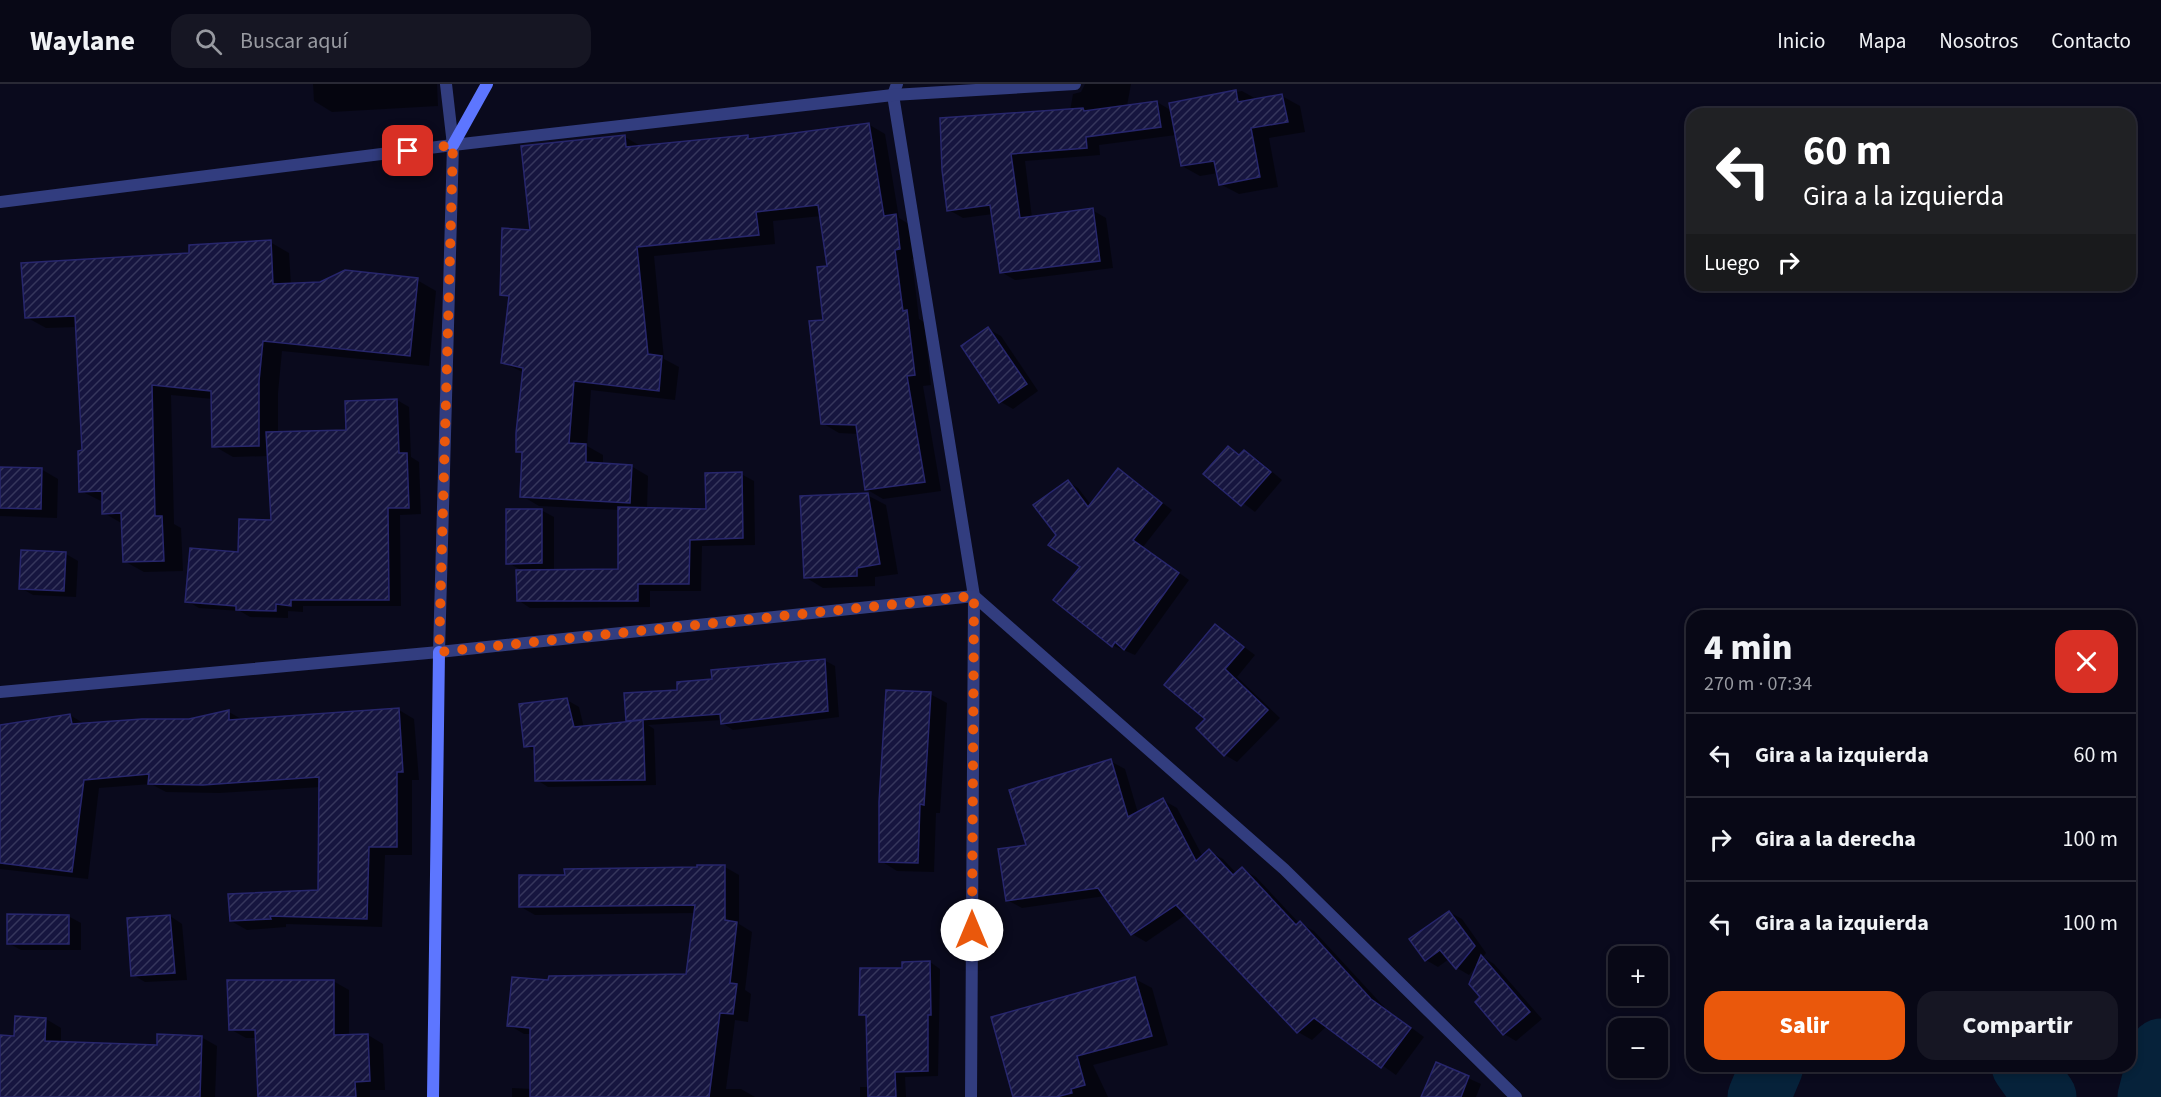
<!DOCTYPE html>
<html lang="es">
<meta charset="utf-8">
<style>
:root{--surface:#080816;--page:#161623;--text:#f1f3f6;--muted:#989aa1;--line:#292935;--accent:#ea580c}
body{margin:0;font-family:"Source Sans 3",sans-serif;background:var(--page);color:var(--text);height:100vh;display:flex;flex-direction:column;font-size:22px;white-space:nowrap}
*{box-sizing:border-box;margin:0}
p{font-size:20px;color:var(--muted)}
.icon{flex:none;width:33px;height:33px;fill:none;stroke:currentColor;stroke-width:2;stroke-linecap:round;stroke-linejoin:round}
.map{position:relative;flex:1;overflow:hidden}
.side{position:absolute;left:1686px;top:526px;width:450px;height:462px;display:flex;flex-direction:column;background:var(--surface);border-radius:18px;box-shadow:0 3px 9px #0003,0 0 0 2px var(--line)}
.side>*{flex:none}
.hud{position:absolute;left:1686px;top:24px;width:450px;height:183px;border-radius:18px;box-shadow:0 3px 9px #0003,0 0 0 2px var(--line);background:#202124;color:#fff;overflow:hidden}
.tools{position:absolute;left:1608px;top:862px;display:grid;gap:12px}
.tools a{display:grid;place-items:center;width:60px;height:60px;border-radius:12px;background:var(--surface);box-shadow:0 3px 9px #0003,0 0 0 2px var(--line);font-size:30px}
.pin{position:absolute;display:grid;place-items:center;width:51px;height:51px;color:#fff;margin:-26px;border-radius:12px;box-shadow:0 3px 9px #0006}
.me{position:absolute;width:66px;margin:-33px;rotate:0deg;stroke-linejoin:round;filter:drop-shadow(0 0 4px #0008)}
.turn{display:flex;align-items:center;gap:21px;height:126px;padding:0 18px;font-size:27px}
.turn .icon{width:78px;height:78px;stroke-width:2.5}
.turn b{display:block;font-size:42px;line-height:51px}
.then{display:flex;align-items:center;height:57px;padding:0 18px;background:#0003;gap:12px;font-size:22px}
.round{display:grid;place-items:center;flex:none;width:63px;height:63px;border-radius:18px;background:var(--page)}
.head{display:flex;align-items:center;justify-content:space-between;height:102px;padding:0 18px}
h1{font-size:36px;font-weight:800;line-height:45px}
.cta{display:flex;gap:12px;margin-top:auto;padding:12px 18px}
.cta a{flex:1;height:69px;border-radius:18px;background:var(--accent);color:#fff;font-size:24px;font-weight:800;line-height:69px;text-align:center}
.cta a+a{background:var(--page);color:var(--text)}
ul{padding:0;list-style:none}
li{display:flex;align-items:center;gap:18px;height:84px;padding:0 18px;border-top:2px solid var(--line)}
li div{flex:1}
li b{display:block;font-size:22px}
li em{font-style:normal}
header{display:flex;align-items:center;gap:36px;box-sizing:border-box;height:84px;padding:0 30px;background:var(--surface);border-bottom:2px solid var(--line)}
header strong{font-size:28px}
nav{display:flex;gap:33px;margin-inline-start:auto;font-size:21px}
.search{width:420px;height:54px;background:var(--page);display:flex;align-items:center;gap:15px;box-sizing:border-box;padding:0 21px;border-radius:18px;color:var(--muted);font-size:22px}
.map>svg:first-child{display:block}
</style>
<header>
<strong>Waylane</strong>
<div class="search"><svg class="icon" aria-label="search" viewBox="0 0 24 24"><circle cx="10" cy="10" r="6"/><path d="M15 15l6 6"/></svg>Buscar aquí</div>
<nav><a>Inicio</a><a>Mapa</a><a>Nosotros</a><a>Contacto</a></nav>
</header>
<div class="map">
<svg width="2161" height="1013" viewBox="0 0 2161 1013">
<defs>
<pattern id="building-hatch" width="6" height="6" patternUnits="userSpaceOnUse" patternTransform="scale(1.5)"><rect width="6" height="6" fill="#16153f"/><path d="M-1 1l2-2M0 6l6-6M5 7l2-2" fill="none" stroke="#36365c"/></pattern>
</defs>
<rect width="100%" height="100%" fill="#0a0a1d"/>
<!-- shadow -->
<g fill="#0007">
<polygon points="313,0 437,0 438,22 332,28 314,17"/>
<polygon points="1085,0 1131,0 1127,22 1157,18 1172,27 1171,20 1242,7 1258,16 1282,12 1300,22 1305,48 1269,54 1278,103 1239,110 1220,100 1218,89 1200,92 1182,82 1176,51 1099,61 1100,71 1025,77 1032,134 1092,126 1106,134 1113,184 1015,196 1001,188 993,130 963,134 949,126 943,86 1070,27 1073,10 1081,8"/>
<polygon points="868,40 885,50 899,134 912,142 916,174 912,175 919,235 924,238 931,301 923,302 941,407 883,415 866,405 859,350 839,349 822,339 828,183 821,132 773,137 775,160 654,172 664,275 679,283 675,316 591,306 587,362 603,371 603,381 631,382 648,392 647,425 707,426 741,390 754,397 755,461 702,462 701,507 650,507 650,523 530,524 518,516 523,487 508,479 541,426 554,433 554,487 619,487 620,426 539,422 522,412 524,370 518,367 520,311 524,311 525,289 503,279 510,215 501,210 532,147 625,53 642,63 748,53 753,56"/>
<polygon points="270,158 289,169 291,201 417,196 436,207 429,282 282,267 278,309 278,350 347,348 397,316 409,323 411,373 419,378 421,430 400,431 401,522 303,522 303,528 288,527 288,534 250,533 240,527 199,524 187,517 273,437 269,372 233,373 214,362 213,315 171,311 174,440 181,444 183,487 144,488 124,477 123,440 104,429 103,418 81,407 84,368 77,243 46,244 26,233 191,170"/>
<polygon points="988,245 1001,252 1038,307 1013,325 1001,318"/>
<polygon points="1228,364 1241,371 1244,368 1257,375 1282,396 1255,428 1205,390"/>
<polygon points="0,384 41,385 58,395 57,434 0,432"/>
<polygon points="1119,386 1172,426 1143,463 1189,496 1135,571 1112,561 1082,483 1057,451 1068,398 1078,404 1091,421"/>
<polygon points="867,411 886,421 898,490 875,493 875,502 823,504 805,493"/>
<polygon points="23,467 66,470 78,477 76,513 33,511 21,504"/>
<polygon points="1216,542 1255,571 1237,593 1280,634 1237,678 1225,671 1207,635"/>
<polygon points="824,576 835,582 839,633 733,646 722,639 722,636 648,641 654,645 656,701 548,703 537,696 536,668 526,662 567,616 579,623 584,644 633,639 627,636 679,607 713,596"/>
<polygon points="930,610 947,619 940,729 936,729 934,788 897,787 881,777"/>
<polygon points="399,626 414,635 419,696 412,696 412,771 385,771 382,843 286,840 286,843 247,846 231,837 320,808 321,703 219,709 166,708 151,700 99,704 88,795 0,785 0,642 70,631 86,641 190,637 229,628 243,636"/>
<polygon points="1110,677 1125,685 1138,729 1163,716 1177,724 1203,773 1209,767 1223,775 1237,790 1242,785 1256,793 1299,839 1314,847 1386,925 1424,953 1396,991 1327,942 1312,956 1298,948 1187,830 1146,858 1132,850 1105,812 1022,824 1007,816 1028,762"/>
<polygon points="725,783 739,791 739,840 752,848 745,906 751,910 748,938 735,936 726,1005 741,1005 755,1013 512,1013 512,1004 532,1005 532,950 524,950 509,941 550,898 687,891 695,829 535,831 521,823 566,792"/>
<polygon points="1449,828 1462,835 1486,869 1483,873 1494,880 1542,935 1516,957 1504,950 1482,914 1478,880 1469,891 1457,884 1449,875 1438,883 1426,876"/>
<polygon points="68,832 81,839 81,866 21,866 8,859"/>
<polygon points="170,832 182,840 187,896 145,898 133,891"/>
<polygon points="930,878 940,885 938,992 905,993 906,1013 860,1013 860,1003 869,1003 868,934 861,930 904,886"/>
<polygon points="1135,895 1152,904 1168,961 1093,981 1108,1013 1015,1013"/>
<polygon points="333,897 349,906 349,952 368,951 383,960 385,1006 370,1006 370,1013 259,1013 257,954 246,954 230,945"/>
<polygon points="46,935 61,944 61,959 159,962 201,953 217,962 215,1013 0,1013 0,953 16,953"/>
<polygon points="1437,980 1481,1000 1476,1013 1428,1013"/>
</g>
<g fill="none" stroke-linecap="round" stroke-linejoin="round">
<!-- river -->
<g stroke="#06223a" stroke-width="63">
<polyline points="2023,982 2045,1013"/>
<polyline points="1759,1013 1772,982"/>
<polyline points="2149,1013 2161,966"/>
</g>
</g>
<!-- building -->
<g fill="url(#building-hatch)" stroke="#27266c" stroke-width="1.5">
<polygon points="1236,6 1238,18 1282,10 1288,38 1251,44 1260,93 1219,101 1214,77 1181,82 1169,19"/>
<polygon points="1157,17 1161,43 1086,53 1087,64 1011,70 1020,134 1093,124 1100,177 1000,189 990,121 947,127 942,86 940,34 1083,24 1084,27"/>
<polygon points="869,39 884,132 896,130 900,165 895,166 903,227 907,226 915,291 907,292 925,398 865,406 856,341 821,340 809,237 823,236 817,183 827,182 818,121 756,128 759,151 637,163 648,270 662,272 659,307 574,297 569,359 586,360 586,378 632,381 630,419 520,413 522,368 516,368 516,349 523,284 501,279 509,212 500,211 502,144 530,146 521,62 625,51 626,63 748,51 748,55"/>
<polygon points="271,156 273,200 320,198 345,186 418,194 410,272 263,257 259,297 259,362 212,363 211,307 152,301 155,432 162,432 164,477 123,478 121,429 102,430 102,407 79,408 78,367 82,366 75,232 25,234 21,179 189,169 189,161"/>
<polygon points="988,243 1027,300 999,319 961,262"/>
<polygon points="397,315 399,369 407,369 409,424 388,424 389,516 291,516 291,522 276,520 276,527 236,526 236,522 185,518 190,464 238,468 239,435 271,436 266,348 346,346 345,317"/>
<polygon points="1228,362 1239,371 1244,366 1271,388 1241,422 1203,390"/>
<polygon points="0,383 42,384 41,425 0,424"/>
<polygon points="1118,384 1162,419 1133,456 1179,489 1124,566 1115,558 1112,563 1053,516 1080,483 1048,461 1056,451 1033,421 1068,396 1088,423"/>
<polygon points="742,388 743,454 690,456 689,500 638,500 638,517 517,517 516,486 618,485 618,423 706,425 705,389"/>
<polygon points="868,409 880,480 857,484 857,492 804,494 800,412"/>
<polygon points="506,425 542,425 542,479 506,480"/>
<polygon points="21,466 66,468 64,507 19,505"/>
<polygon points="1215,540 1244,563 1225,585 1268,626 1224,672 1196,644 1205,635 1164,601"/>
<polygon points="825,575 828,627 721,640 720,630 626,637 624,609 677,606 677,598 712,595 711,586"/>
<polygon points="886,606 931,608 924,721 920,720 918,779 879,778 879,718"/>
<polygon points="567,614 574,643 643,636 645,696 535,697 534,662 524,663 519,620"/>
<polygon points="399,624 403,688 397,688 397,763 369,763 367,835 270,832 271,835 230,837 228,810 318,806 319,693 203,701 148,700 149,690 84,696 72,788 0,779 0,641 70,630 72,640 142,635 189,635 229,626 229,636"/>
<polygon points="1111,675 1128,733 1163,714 1196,777 1209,765 1233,791 1242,783 1296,841 1300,837 1371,915 1411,944 1381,984 1314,934 1297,949 1176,821 1131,851 1098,804 1006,817 998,765 1026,761 1009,706"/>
<polygon points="697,781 725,781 725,836 737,838 730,899 737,900 733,930 720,929 709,1013 530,1013 530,944 507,942 512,893 548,896 549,892 686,890 695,821 519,823 519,791 565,791 564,785 697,783"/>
<polygon points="1449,827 1475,862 1456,885 1440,866 1425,877 1409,855"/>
<polygon points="7,830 69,831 69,860 7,860"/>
<polygon points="170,831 175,889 131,892 127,834"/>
<polygon points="1481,871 1530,928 1503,951 1475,918 1480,913 1469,900"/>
<polygon points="930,877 931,931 928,931 928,987 895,988 896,1013 868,1013 866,931 859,931 860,884 902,884 902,878"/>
<polygon points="1135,893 1152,952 1077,972 1085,1001 1071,1005 1072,1009 1056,1013 1013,1013 991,933"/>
<polygon points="227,896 334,896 334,951 368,950 370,997 355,998 356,1013 258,1013 255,946 229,946"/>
<polygon points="15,932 46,934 45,957 157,961 157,950 202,952 200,1013 0,1013 0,951 14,952"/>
<polygon points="1436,978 1469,992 1461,1013 1421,1013"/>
</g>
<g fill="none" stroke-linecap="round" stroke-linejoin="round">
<!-- street -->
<g stroke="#323d7f" stroke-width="12">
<polyline points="897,0 893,11 974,512 971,1013"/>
<polyline points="0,118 453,61 893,11 1075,0"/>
<polyline points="439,568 453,61 446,0"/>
<polyline points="0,608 439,568 974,512 1284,785 1516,1013"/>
</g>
<!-- secondary -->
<g stroke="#5d76ff" stroke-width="12">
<polyline points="453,61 487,0"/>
<polyline points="433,1013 439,568"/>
</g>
</g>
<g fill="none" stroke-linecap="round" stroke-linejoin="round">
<!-- route -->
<polyline stroke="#ea580c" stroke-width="10" stroke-dasharray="0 18" points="408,67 453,61 439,568 974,512 972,846"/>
</g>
</svg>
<div class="tools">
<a>+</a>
<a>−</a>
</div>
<div class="pin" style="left:408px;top:67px;background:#d93025"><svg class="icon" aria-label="arrive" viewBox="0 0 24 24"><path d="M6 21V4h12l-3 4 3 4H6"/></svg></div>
<svg class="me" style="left:972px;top:846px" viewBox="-20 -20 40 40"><circle r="19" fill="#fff"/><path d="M0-13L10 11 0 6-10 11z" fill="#ea580c"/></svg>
<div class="hud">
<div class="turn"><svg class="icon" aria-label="left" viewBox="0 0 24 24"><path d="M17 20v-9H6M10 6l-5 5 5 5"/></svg><div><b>60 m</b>Gira a la izquierda</div></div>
<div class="then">Luego<svg class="icon" aria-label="right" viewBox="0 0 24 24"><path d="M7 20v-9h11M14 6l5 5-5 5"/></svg></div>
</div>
<section class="side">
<div class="head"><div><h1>4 min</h1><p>270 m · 07:34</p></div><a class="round" style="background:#d93025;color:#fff"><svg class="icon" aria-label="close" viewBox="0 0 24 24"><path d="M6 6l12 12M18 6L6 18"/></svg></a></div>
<ul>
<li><svg class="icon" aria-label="left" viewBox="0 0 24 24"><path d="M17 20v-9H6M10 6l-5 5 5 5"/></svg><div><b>Gira a la izquierda</b></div><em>60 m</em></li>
<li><svg class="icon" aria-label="right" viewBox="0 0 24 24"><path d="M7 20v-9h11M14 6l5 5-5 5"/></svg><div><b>Gira a la derecha</b></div><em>100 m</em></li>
<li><svg class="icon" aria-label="left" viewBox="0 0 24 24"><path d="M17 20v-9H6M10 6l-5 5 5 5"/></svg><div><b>Gira a la izquierda</b></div><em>100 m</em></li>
</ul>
<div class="cta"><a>Salir</a><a>Compartir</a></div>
</section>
</div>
